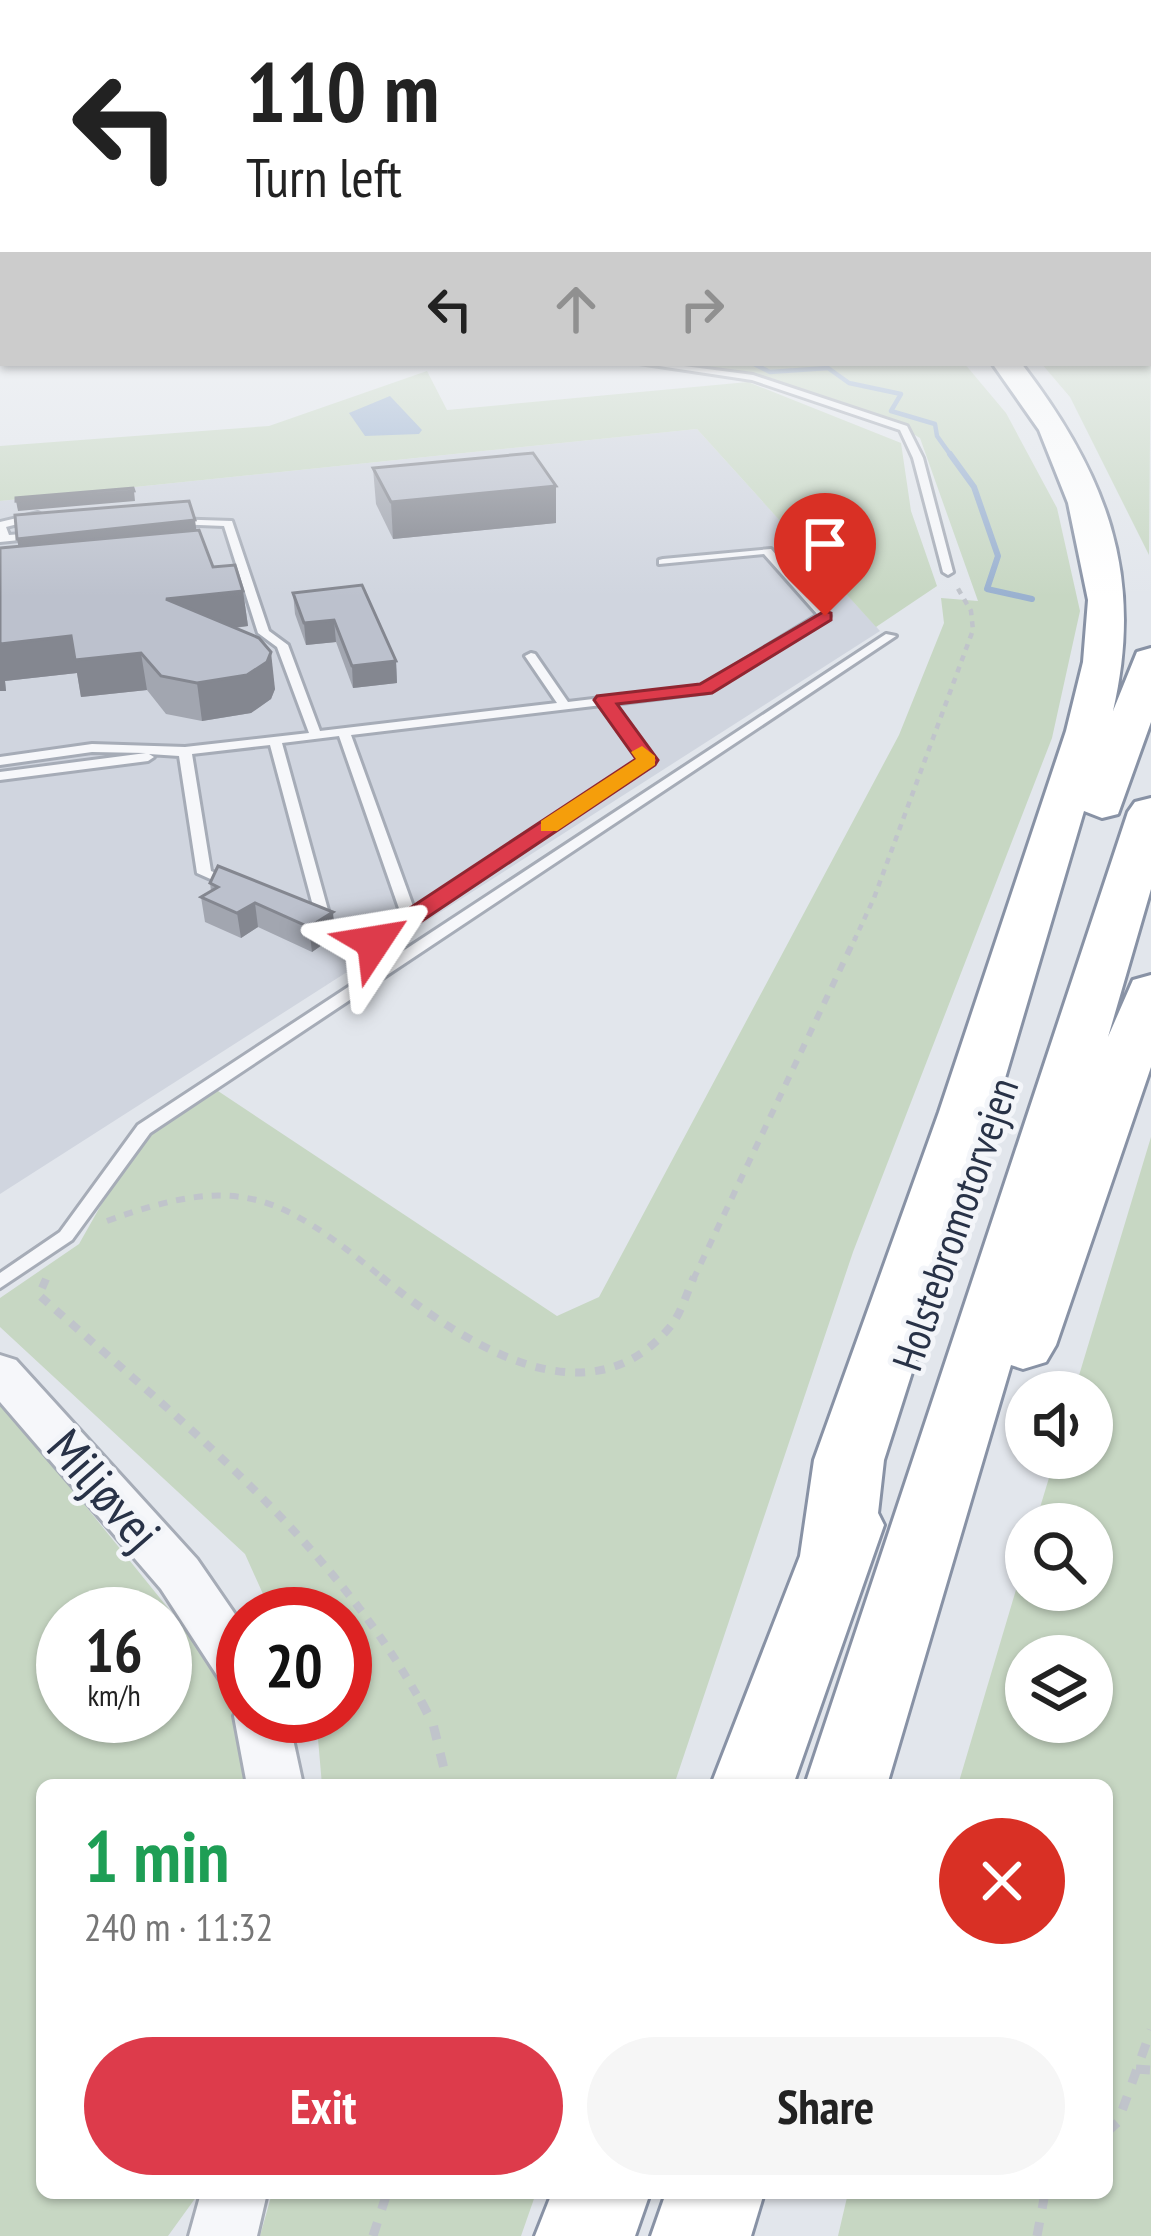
<!DOCTYPE html>
<meta charset="utf-8">
<style>
:root{--surface:#fff;--page:#f6f6f6;--text:#222;--muted:#767676;--accent:#dd3b4b}
body{margin:0;font-family:"PT Sans Narrow",sans-serif;background:var(--page);color:var(--text);height:100vh;display:flex;flex-direction:column;font-size:45px;white-space:nowrap}
*{box-sizing:border-box;margin:0}
p{font-size:39px;color:var(--muted)}
.icon{flex:none;width:66px;height:66px;fill:none;stroke:currentColor;stroke-width:2;stroke-linecap:round;stroke-linejoin:round}
.map{position:relative;flex:1;overflow:hidden}
.panel{position:absolute;left:36px;top:1779px;width:1077px;height:420px;display:flex;flex-direction:column;background:var(--surface);border-radius:18px;box-shadow:0 3px 9px #0004}
.panel>*{flex:none}
.top-card{position:absolute;left:0px;top:0px;width:1152px;height:366px;box-shadow:0 3px 9px #0004;background:#fff;color:var(--text);overflow:hidden}
.tools{position:absolute;left:1005px;top:1371px;display:grid;gap:24px}
.tools a{display:grid;place-items:center;width:108px;height:108px;border-radius:50%;background:var(--surface);box-shadow:0 3px 9px #0004;font-size:60px}
.speed{position:absolute;left:36px;top:1587px;display:flex;gap:24px;font-size:60px;font-weight:700;text-align:center}
.speed>*{display:grid;place-content:center;width:156px;height:156px;border-radius:50%;background:var(--surface);box-shadow:0 3px 9px #0004;line-height:1}
.speed small{font-size:30px;font-weight:400}
.speed .limit{border:18px solid #d22;background:#fff;color:#111}
.pin{position:absolute;display:grid;place-items:center;width:102px;height:102px;color:#fff;margin:-123px -51px;border-radius:50% 50% 50% 0;rotate:-45deg;box-shadow:0 0 12px #0007}
.pin .icon{rotate:45deg}
.me{position:absolute;width:132px;margin:-66px;rotate:57deg;stroke-linejoin:round;filter:drop-shadow(0 0 9px #0008)}
.turn{display:flex;align-items:center;gap:42px;height:252px;padding:0 48px;font-size:54px}
.turn .icon{width:156px;height:156px;stroke-width:2.5}
.turn b{display:block;font-size:84px;line-height:102px}
.lanes{display:flex;align-items:center;height:114px;padding:0 48px;background:#0003;justify-content:center;gap:60px;direction:ltr}
.lanes .off{opacity:.35}
.round{display:grid;place-items:center;flex:none;width:126px;height:126px;border-radius:63px;background:var(--page)}
.head{display:flex;align-items:center;justify-content:space-between;height:204px;padding:0 48px}
h1{font-size:72px;font-weight:600;line-height:90px;color:#1e9e55}
.action{display:flex;gap:24px;margin-top:auto;padding:24px 48px}
.action a{flex:1;height:138px;border-radius:72px;background:var(--accent);color:#fff;font-size:48px;font-weight:600;line-height:138px;text-align:center}
.action a+a{background:var(--page);color:var(--text)}
.map>svg:first-child{display:block}
</style>
<div class="map">
<svg width="1151" height="2236" viewBox="0 0 1151 2236">
<rect width="100%" height="100%" fill="#e2e6ec"/>
<!-- built -->
<polygon fill="#d0d5df" points="697,429 880,631 0,1194 0,501"/>
<!-- green -->
<g fill="#c7d7c3" fill-rule="evenodd">
<polygon points="1149,322 1151,322 1149,555 1070,397 1041,363 1149,363"/>
<path d="M654 363H964L1006 413 1057 508 1080 611 1052 738 853 1252 674 1785H322L316 1716H345V1614H272L245 1554 0 1327V1298L79 1244 144 1129 215 1089 557 1316 599 1297 899 735 944 623 941 598 978 601 920 438C840 390 745 375 654 363Z"/>
<polygon points="427,371 447,410 748,382 901,443 911,511 937,586 876,627 697,429 0,501 0,446 269,426"/>
<path d="M1151 1137V2236H838L848 2193H1107V1785H958L1026 1556V1590H1092V1524H1035L1055 1458H1092V1392H1074ZM1092 1656V1722H1026V1656Z"/>
<path d="M0 1400 243 1701 255 1785H42V2193H199L168 2236H0ZM63 1614H165V1716H63Z"/>
<polygon points="272,2193 536,2193 521,2236 260,2236"/>
</g>
<!-- water -->
<polygon fill="#9ab1d0" points="390,396 422,430 419,434 365,436 349,413"/>
<g fill="none" stroke-linecap="round" stroke-linejoin="round">
<!-- stream-far1 -->
<polyline stroke="#9ab1d0" stroke-width="4.5" points="752,363 770,372 828,368 849,383 901,394 891,411 935,424 937,436 952,457"/>
<!-- stream -->
<polyline stroke="#9ab1d0" stroke-width="6" points="950,454 974,487 998,556 987,589 1032,599"/>
<defs>
<g id="service">
<polygon points="639,363 661,363 753,375 907,426 923,458 953,572 948,575 943,572 913,458 900,430 752,380"/>
<polygon points="38,513 43,516 41,518 6,527 9,535 35,533 40,536 39,538 0,542 0,522"/>
<path d="M170 519 232 521 269 631 288 645 320 731 557 703 525 656 531 653 535 654 568 702 702 686 818 615 764 554 659 564V560L663 559 771 549 830 616 709 692 613 704 654 760 652 763 374 946 320 928 310 921 316 917 270 745 192 754 211 871 238 882V888L233 889 197 873 179 756 149 754 154 757 148 761 0 780V772L146 753 92 752 0 765V757L92 744 185 747 309 733 277 647 258 633 224 526 174 524 170 523ZM602 705 641 759 414 909 351 735ZM339 736 402 917 373 936 331 921 282 743Z"/>
<polygon points="886,634 896,636 150,1133 72,1240 0,1288 0,1273 60,1232 138,1125"/>
</g>
<g id="tertiary">
<polygon points="0,1355 16,1360 197,1559 243,1626 243,1693 224,1686 161,1589 0,1402"/>
<polygon points="243,1699 243,1716 288,1716 303,1785 247,1785 234,1716"/>
<polygon points="201,2193 267,2193 257,2236 189,2236"/>
</g>
<g id="motorway">
<rect x="1149" y="306" width="2" height="16"/>
<path d="M992 363H1021C1105 472 1145 573 1113 711L1137 652 1151 648V722L1118 814 1102 818 1084 811 995 1112 884 1460 878 1513 884 1525 793 1785H711L800 1556 814 1460 939 1112 1066 731 1083 662 1088 600 1068 503 1039 430Z"/>
<polygon points="1151,798 1151,889 1108,1037 1133,980 1151,975 1151,1067 1056,1345 1046,1362 1023,1369 1011,1365 887,1785 805,1785 1128,812 1135,802"/>
<polygon points="552,2193 650,2193 635,2236 535,2236"/>
<polygon points="666,2193 764,2193 751,2236 651,2236"/>
</g>
</defs>
<!-- service casing -->
<use href="#service" stroke="#a6acb7" stroke-width="6"/>
<!-- tertiary casing -->
<use href="#tertiary" stroke="#a6acb7" stroke-width="6"/>
<!-- motorway casing -->
<use href="#motorway" stroke="#8892a5" stroke-width="6"/>
<!-- path-far3 -->
<polyline stroke="#c0c4cb" stroke-width="4.5" stroke-dasharray="6 6" stroke-linecap="butt" points="854,941 874,898 973,630 971,611 957,587"/>
<!-- path-far2 -->
<g stroke="#c0c4cb" stroke-width="6" stroke-dasharray="9 9" stroke-linecap="butt">
<path d="M107 1221C239 1173 279 1193 385 1280"/>
<polyline points="693,1280 855,938"/>
</g>
<!-- path-far1 -->
<g stroke="#c0c4cb" stroke-width="8" stroke-dasharray="10 10" stroke-linecap="butt">
<path d="M381 1277C457 1338 585 1428 670 1327 681 1314 687 1292 694 1277"/>
<path d="M46 1279 39 1295C177 1418 332 1540 422 1704"/>
</g>
<!-- path -->
<g stroke="#c0c4cb" stroke-width="9" stroke-dasharray="14 14" stroke-linecap="butt">
<polyline points="421,1701 433,1724 448,1785"/>
<polyline points="1136,2069 1151,2070"/>
<polyline points="1107,2132 1118,2122 1151,2030"/>
<polyline points="373,2236 387,2193"/>
<polyline points="1037,2236 1045,2193"/>
</g>
<!-- service -->
<use href="#service" fill="#f6f7fa" fill-rule="evenodd"/>
<!-- tertiary -->
<use href="#tertiary" fill="#f6f7fa" fill-rule="evenodd"/>
<!-- motorway -->
<use href="#motorway" fill="#fff" fill-rule="evenodd"/>
</g>
<!-- wall -->
<g fill="#a2a6b0">
<polygon points="373,468 556,486 556,523 393,539 376,504"/>
<polygon points="196,530 213,567 243,591 248,626 235,628 275,689 271,699 251,713 202,721 166,714 147,690 81,697 77,673 5,681 6,691 0,691 0,548 19,546 17,539"/>
<polygon points="293,593 396,661 397,683 353,688 336,642 306,645 295,614"/>
<polygon points="210,883 335,936 312,952 258,927 241,938 205,922 201,897 211,891"/>
</g>
<!-- shaded-wall -->
<g fill="#848790">
<polygon points="556,486 556,523 393,539 391,502"/>
<polygon points="134,491 135,501 18,511 16,501"/>
<polygon points="195,520 199,549 23,569 17,539"/>
<polygon points="243,591 248,626 171,635 166,599"/>
<polygon points="334,620 336,642 306,645 304,623"/>
<polygon points="71,636 141,653 147,690 81,697 77,673 5,681 6,691 0,691 0,644"/>
<polygon points="271,652 275,689 271,699 251,713 202,721 197,683"/>
<polygon points="396,661 397,683 353,688 352,666"/>
<polygon points="255,903 258,927 241,938 237,913"/>
<polygon points="333,912 335,936 312,952 309,927"/>
</g>
<!-- building -->
<g fill="#bcc1cd" stroke="#848790" stroke-width="3">
<polygon points="533,453 556,486 391,502 373,468"/>
<polygon points="133,488 134,491 16,501 16,498"/>
<polygon points="189,501 195,520 17,539 15,515"/>
<polygon points="199,530 213,567 235,565 243,591 166,599 259,638 271,652 267,662 247,675 197,683 161,676 141,653 75,660 71,636 0,644 0,548"/>
<polygon points="362,585 396,661 352,666 334,620 304,623 293,593"/>
<polygon points="218,866 333,912 309,927 255,903 237,913 201,897 218,887 210,883"/>
</g>
<!-- sky -->
<linearGradient id="sky" x2="0" y2="1"><stop stop-color="#89b3de"/><stop offset="0.48" stop-color="#f2f4f6"/><stop offset="1" stop-color="#f2f4f6" stop-opacity="0"/></linearGradient>
<rect width="1151" height="597" fill="url(#sky)"/>
<!-- route -->
<polygon fill="#dd3b4b" stroke="#902631" stroke-width="3" points="825,611 831,613 831,620 712,693 617,704 658,760 655,765 383,947 366,947 366,937 636,759 594,700 597,696 700,684"/>
<!-- slow -->
<polygon fill="#f59e0b" points="642,746 655,756 655,765 557,831 541,831 541,821 636,759 631,752"/>
<g text-anchor="middle" stroke-width="10" stroke-linejoin="round" paint-order="stroke">
<!-- street labels -->
<g font-size="42" fill="#283247" stroke="#f3f5f9">
<text transform="translate(955 1224) rotate(-71)" y="15">Holstebromotorvejen</text>
</g>
<!-- near-street labels -->
<g font-size="51" fill="#283247" stroke="#f3f5f9">
<text transform="translate(104 1490) rotate(49)" y="18">Miljøvej</text>
</g>
</g>
</svg>
<div class="tools">
<a><svg class="icon" aria-label="sound" viewBox="0 0 24 24"><path d="M4 9h4l5-4v14l-5-4H4zM17 9q2 3 0 6"/></svg></a>
<a><svg class="icon" aria-label="search" viewBox="0 0 24 24"><circle cx="10" cy="10" r="6"/><path d="M15 15l6 6"/></svg></a>
<a><svg class="icon" aria-label="layers" viewBox="0 0 24 24"><path d="M12 4l9 5-9 5-9-5zM3 14l9 5 9-5"/></svg></a>
</div>
<div class="speed"><div>16<small>km/h</small></div><div class="limit">20</div></div>
<div class="pin" style="left:825px;top:616px;background:#d93025"><svg class="icon" aria-label="arrive" viewBox="0 0 24 24"><path d="M6 21V4h12l-3 4 3 4H6"/></svg></div>
<svg class="me" style="left:374px;top:942px" viewBox="-20 -20 40 40"><path d="M0-17L14 15 0 8-14 15z" fill="#dd3b4b" stroke="#fff" stroke-width="4"/></svg>
<div class="top-card">
<div class="turn"><svg class="icon" aria-label="left" viewBox="0 0 24 24"><path d="M17 20v-9H6M10 6l-5 5 5 5"/></svg><div><b>110 m</b>Turn left</div></div>
<div class="lanes"><svg class="icon" aria-label="left" viewBox="0 0 24 24"><path d="M17 20v-9H6M10 6l-5 5 5 5"/></svg><svg class="icon off" aria-label="ahead" viewBox="0 0 24 24"><path d="M12 20V5M6 11l6-6 6 6"/></svg><svg class="icon off" aria-label="right" viewBox="0 0 24 24"><path d="M7 20v-9h11M14 6l5 5-5 5"/></svg></div>
</div>
<section class="panel">
<div class="head"><div><h1>1 min</h1><p>240 m · 11:32</p></div><a class="round" style="background:#d93025;color:#fff"><svg class="icon" aria-label="close" viewBox="0 0 24 24"><path d="M6 6l12 12M18 6L6 18"/></svg></a></div>
<div class="action"><a>Exit</a><a>Share</a></div>
</section>
</div>
